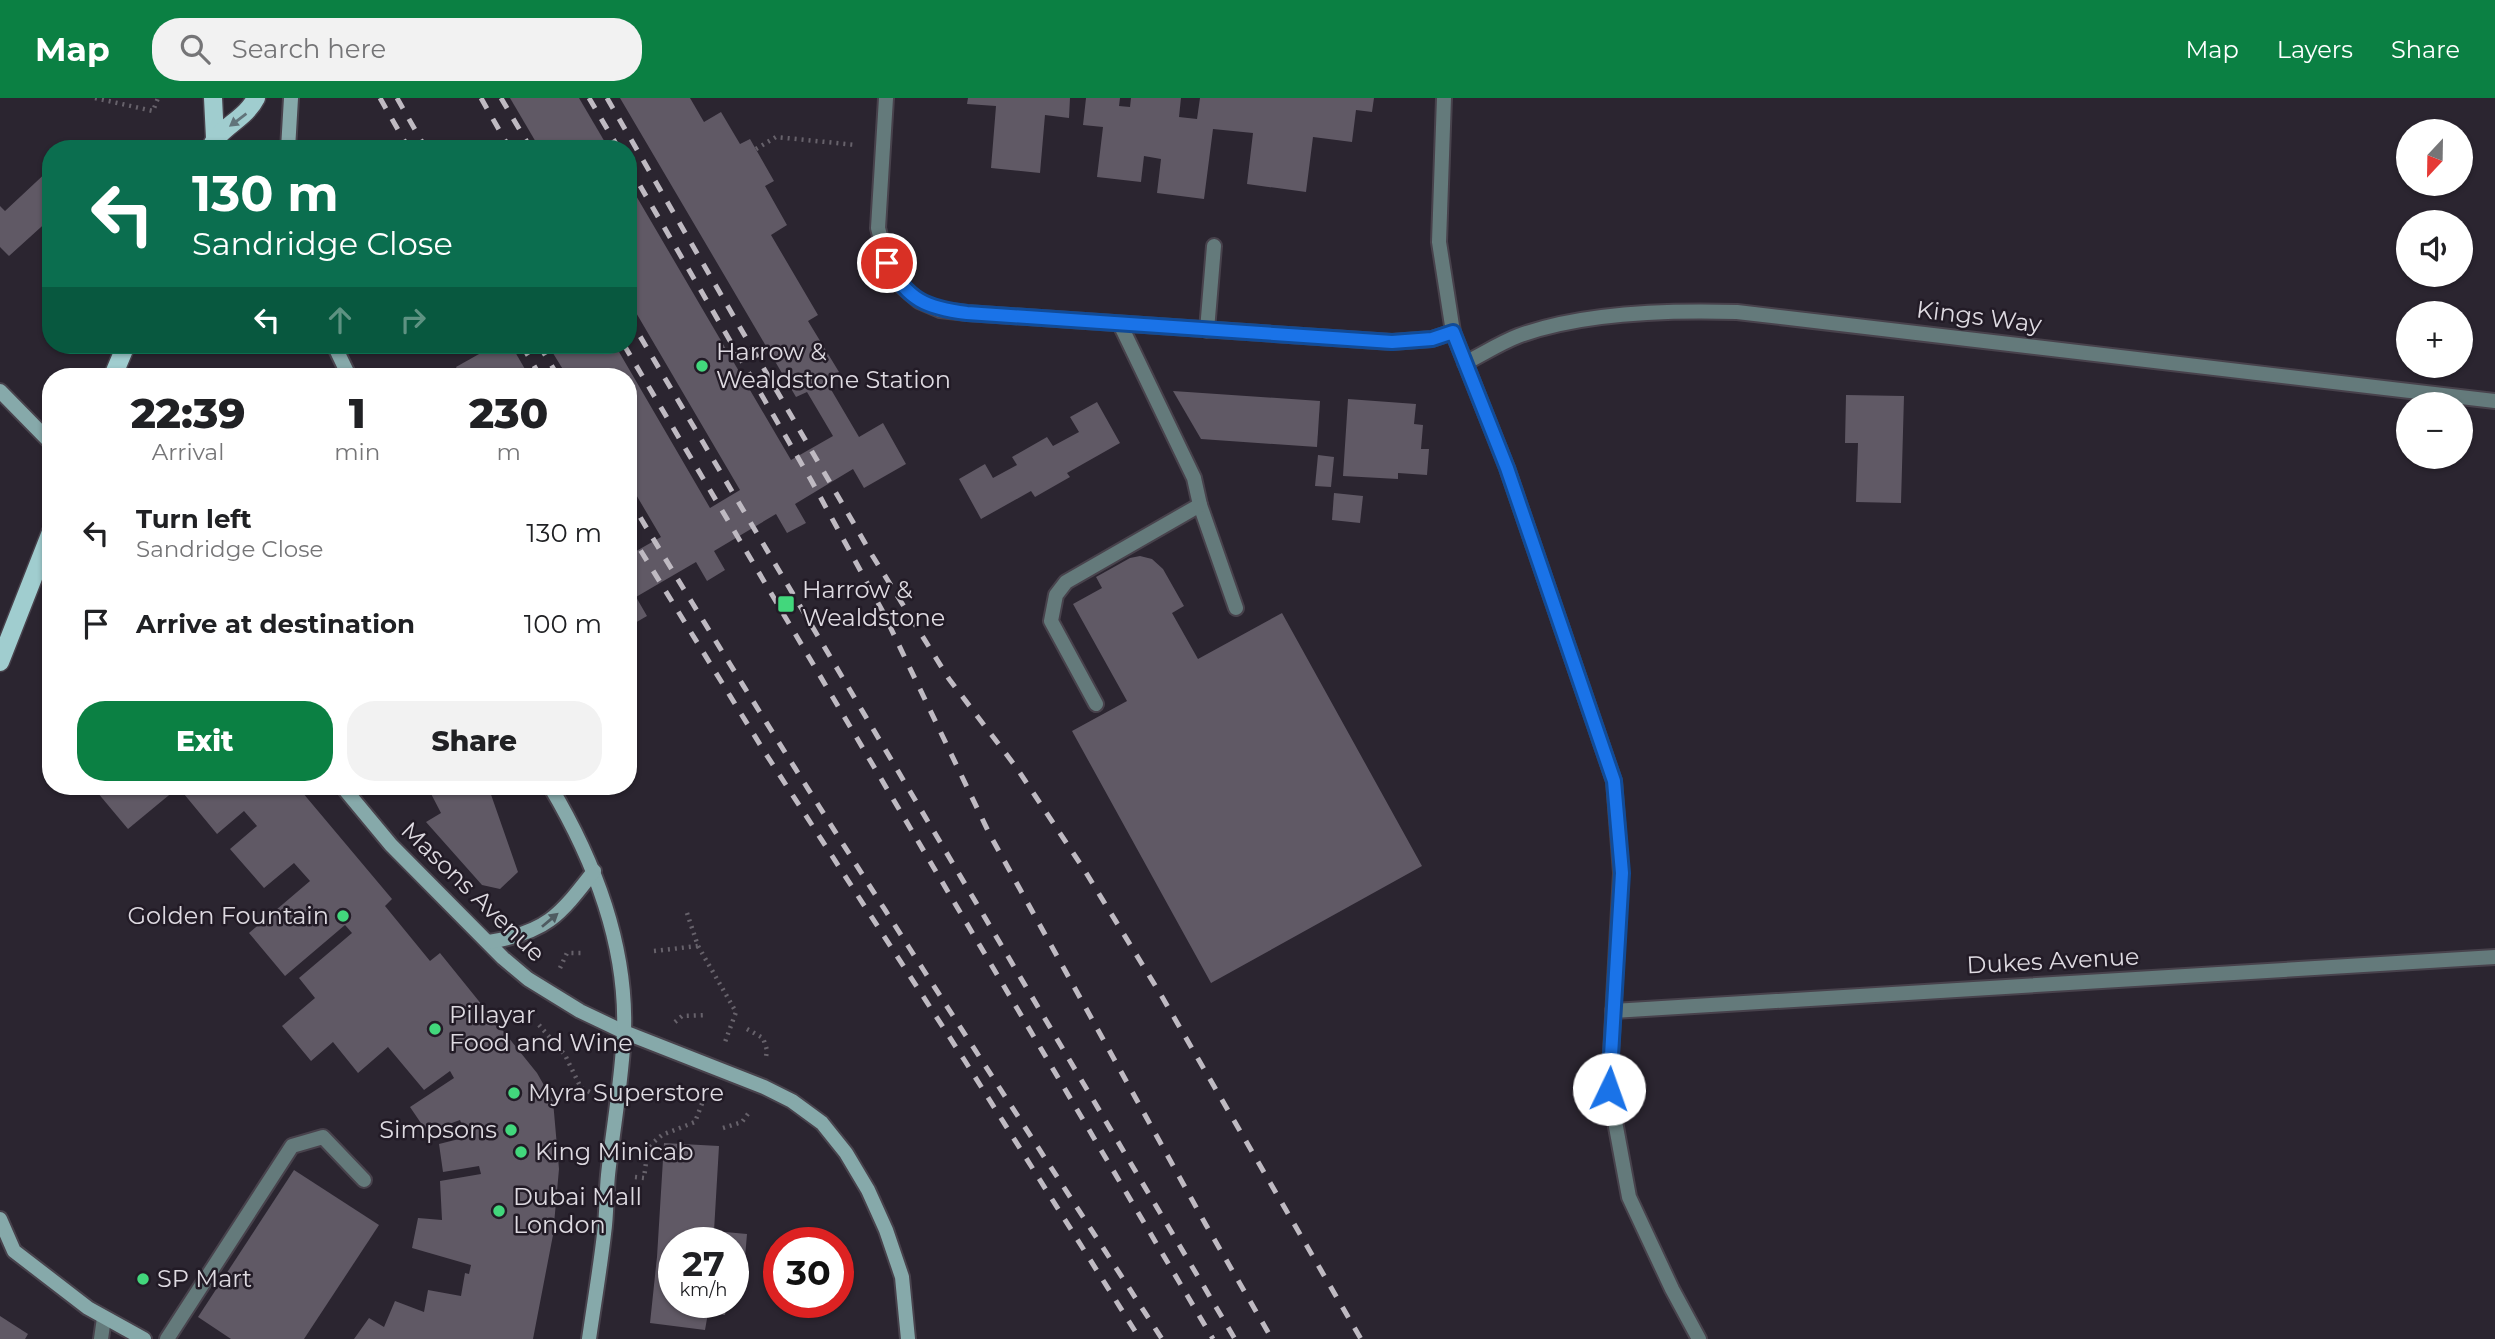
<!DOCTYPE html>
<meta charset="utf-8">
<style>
:root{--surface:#fff;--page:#f2f2f2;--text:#202124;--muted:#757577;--accent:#0b8043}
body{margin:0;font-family:Montserrat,sans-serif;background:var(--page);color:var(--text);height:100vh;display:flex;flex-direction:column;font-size:26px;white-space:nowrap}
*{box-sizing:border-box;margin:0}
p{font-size:23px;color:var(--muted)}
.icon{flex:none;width:38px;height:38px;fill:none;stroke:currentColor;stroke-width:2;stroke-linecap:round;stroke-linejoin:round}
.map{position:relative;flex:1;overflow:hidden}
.details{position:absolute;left:42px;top:270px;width:595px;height:427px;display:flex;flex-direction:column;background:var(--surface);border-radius:28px;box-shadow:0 2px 5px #0004}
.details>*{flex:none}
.hud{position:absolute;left:42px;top:42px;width:595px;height:214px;border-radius:28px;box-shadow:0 2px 5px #0004;background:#0b6e4f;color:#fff;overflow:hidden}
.needle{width:46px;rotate:202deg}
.controls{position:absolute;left:2396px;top:21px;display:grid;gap:14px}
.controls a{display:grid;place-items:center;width:77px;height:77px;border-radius:50%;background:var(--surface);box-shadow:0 2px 5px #0004;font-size:35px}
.speed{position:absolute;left:658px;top:1129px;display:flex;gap:14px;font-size:35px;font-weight:700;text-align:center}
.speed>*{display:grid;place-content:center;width:91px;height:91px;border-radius:50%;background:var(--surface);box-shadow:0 2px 5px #0004;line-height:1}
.speed small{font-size:18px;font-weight:400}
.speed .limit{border:10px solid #d22;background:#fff;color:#111}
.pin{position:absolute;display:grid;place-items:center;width:60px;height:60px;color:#fff;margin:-30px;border:4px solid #fff;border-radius:50%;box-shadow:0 2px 7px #0007}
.me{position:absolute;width:77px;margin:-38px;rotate:3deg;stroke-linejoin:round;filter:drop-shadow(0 0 5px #0008)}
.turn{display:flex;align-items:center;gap:24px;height:147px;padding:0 35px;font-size:32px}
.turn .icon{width:91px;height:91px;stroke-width:2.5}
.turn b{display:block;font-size:49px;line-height:60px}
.lanes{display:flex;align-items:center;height:66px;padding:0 35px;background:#0003;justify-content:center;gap:35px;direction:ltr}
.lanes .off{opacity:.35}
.eta{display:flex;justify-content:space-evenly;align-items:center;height:119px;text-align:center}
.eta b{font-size:42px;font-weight:800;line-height:49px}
.button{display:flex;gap:14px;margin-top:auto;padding:14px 35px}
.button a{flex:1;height:80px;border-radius:28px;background:var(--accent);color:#fff;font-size:28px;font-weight:800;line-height:80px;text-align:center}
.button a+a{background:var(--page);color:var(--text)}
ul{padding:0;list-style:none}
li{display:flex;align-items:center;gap:21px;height:91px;padding:0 35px}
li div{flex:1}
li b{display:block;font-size:26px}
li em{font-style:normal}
header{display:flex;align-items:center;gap:42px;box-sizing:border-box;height:98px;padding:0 35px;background:var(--accent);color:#fff}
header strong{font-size:33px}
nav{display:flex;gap:38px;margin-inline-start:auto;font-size:24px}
.search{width:490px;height:63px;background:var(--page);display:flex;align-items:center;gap:18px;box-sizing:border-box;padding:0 24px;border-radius:28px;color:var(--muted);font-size:26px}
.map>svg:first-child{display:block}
</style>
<header>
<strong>Map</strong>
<div class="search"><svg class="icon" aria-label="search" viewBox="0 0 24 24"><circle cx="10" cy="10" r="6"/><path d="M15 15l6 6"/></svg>Search here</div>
<nav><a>Map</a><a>Layers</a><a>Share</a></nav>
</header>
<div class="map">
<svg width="2495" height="1241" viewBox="0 0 2495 1241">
<rect width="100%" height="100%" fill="#2b2530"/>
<!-- building -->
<g fill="#605965">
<polygon points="510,0 579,0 609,51 540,51"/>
<polygon points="620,0 690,0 704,24 721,14 740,46 750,41 774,83 765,88 787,127 771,137 818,217 808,223 839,274 826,283 859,339 883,325 906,366 864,390 853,371 795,406 806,425 787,435 776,416 714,453 725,472 707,483 696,464 636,499 647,518 628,529 628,452 631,456 661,439 628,383 628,278 567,278 548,247 615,247 710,410 740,392 628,201 628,84 791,362 833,338 807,294 796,299"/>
<polygon points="968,0 1070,0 1069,20 1045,17 1040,75 991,70 996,8 967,6"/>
<polygon points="1086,0 1120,0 1119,8 1130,9 1131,0 1181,0 1179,19 1197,21 1200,0 1374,0 1372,14 1356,12 1352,44 1313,39 1306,94 1247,86 1253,35 1213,31 1204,101 1157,95 1161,61 1144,58 1141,84 1097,79 1103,29 1083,27"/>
<polygon points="51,70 51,120 9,158 0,149 0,108 5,113"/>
<polygon points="495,247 511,247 529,278 461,278 456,269"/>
<polygon points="1173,293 1320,303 1317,349 1201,341"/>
<polygon points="1846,297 1904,298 1901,405 1856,404 1858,345 1845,345"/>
<polygon points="1348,301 1416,306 1414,326 1423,327 1421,351 1429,351 1427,377 1398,375 1398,381 1343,378"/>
<polygon points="1097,304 1120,345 1067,375 1070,379 1035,399 1031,393 981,421 959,381 985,366 993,380 1017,367 1012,359 1047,339 1053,348 1079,334 1070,319"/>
<polygon points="1318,357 1334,359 1331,389 1315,388"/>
<polygon points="1334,395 1363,398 1360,425 1332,422"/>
<polygon points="1140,458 1152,461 1163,471 1184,508 1172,515 1198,561 1282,515 1422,768 1211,885 1072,633 1127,603 1073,506 1102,490 1096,479 1130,460"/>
<polygon points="92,688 180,688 128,731"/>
<polygon points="194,688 297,688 392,801 385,808 430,863 440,855 537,975 553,1003 559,1071 553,1137 533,1241 354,1241 369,1220 384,1229 395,1203 424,1214 428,1192 461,1198 465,1175 469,1176 471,1167 412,1150 418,1120 442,1122 440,1083 481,1076 479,1068 443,1074 439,1046 467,1039 460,1022 427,1034 410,1009 454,980 450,973 424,992 388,949 358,975 333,944 311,963 282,928 315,900 299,880 352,835 345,827 285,878 249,835 310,783 294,765 264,790 230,751 257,728 244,713 217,736 184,696"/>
<polygon points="427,688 488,688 518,774 500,791 482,787 426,724 441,715"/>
<polygon points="664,1045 719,1048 714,1133 747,1136 743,1183 733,1182 733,1144 674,1144 674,1204 727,1204 725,1217 708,1215 705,1232 650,1225 657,1159"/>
<polygon points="294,1072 379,1127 304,1241 231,1241 198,1219"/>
<polygon points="0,1218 28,1236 25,1241 0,1241"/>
</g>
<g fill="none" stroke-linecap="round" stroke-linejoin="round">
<defs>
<g id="lane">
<polyline points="1120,226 1194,380 1200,407 1236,510"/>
<polyline points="1207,232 1214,148"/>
<polyline points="1096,606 1051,523 1056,497 1066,484 1200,407"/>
<polyline points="167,1241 292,1048 323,1039 364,1082"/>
</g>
<g id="street">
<polyline points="886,0 878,130 887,165 899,186 919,203 940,212 967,215 1392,244 1432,241 1453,234"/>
<polyline points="1444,0 1439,144 1453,234 1507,370 1614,683 1621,775 1609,991 1629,1099 1672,1191 1699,1241"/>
<path d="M1465 265C1483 256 1500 245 1518 238 1582 214 1669 212 1737 214L2495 303"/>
<polyline points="1613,913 2495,859"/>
<polyline points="101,1241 104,1220"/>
</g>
<g id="secondary">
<polyline points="288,51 291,0"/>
<polyline points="334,247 349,278"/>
<polyline points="0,293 51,345"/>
<polyline points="342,688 391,747 503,860 528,881 580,913 624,934 764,989 792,1003 822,1025 846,1055 868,1092 886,1132 902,1179 908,1241"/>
<path d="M550 688C594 762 627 847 624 934 622 982 613 1030 608 1077 606 1097 607 1116 604 1136 600 1171 594 1206 589 1241"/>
<path d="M489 844C547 834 559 818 594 773"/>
<polyline points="0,1121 14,1153 88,1210 144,1241"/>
</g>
<g id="primary">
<polyline points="213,0 215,40 219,48"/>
<path d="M210 51C219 29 245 22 256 0"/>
<polyline points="113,278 126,247"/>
<polyline points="0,564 51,434"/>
</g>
</defs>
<!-- lane casing -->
<use href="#lane" stroke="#48424c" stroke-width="18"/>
<!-- street casing -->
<use href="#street" stroke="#48424c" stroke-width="18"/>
<!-- secondary casing -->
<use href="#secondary" stroke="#48424c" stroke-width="18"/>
<!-- primary casing -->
<use href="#primary" stroke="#48424c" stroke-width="21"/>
<!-- path -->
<g stroke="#67626b" stroke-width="4.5" stroke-dasharray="2 5" stroke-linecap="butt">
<polyline points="95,0 153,13 158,0"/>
<polyline points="756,51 776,39 856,47"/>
<polyline points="687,815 698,848 736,914 725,944"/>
<polyline points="654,853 698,848"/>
<polyline points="560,870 567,855 583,855"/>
<polyline points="675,924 682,918 707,917"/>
<polyline points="539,927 565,957 581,990 592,995"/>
<polyline points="747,931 763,940 767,952 766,959"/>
<polyline points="723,1030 742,1024 750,1013"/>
<polyline points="635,1079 644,1080 648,1049 662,1037 695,1024 706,995"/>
</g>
<!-- lane -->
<use href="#lane" stroke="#647a7b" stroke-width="14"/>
<!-- street -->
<use href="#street" stroke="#647a7b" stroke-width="14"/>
<!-- secondary -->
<use href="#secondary" stroke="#86a9aa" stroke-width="14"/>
<!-- primary -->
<use href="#primary" stroke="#a0cdcf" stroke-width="18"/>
<!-- rail -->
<g stroke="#bfbac2" stroke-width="5" stroke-dasharray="12 12" stroke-linecap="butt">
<polyline points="380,0 409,51"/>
<polyline points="397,0 426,51"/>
<polyline points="481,0 510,51"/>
<polyline points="501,0 531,51"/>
<polyline points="589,0 619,51"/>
<polyline points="607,0 872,457 949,581 1016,669 1085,773 1161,897 1361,1241"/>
<polyline points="628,67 811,382 883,514 990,737 1206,1127 1272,1241"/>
<polyline points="628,218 1235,1241"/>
<polyline points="522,247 540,278"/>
<polyline points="539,247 558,278"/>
<polyline points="624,247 1213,1241"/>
<path d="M628 399C799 684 982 962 1162 1241"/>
<polyline points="628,432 764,653 965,963 1140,1241"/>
</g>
</g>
<!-- one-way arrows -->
<defs><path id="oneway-solid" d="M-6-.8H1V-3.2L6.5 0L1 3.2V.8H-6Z" transform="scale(1.75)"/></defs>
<use fill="#61747a" href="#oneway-solid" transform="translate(238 22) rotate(143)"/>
<use fill="#4f5b61" href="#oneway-solid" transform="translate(550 822) rotate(-40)"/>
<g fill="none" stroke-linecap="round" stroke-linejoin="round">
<defs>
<path id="route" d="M887 165C908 202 926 210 967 215L1392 244 1432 241 1453 234 1507 370 1614 683 1622 775 1609 991"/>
</defs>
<!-- route casing -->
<use href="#route" stroke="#114b97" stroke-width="18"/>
<!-- route -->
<use href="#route" stroke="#1a73e8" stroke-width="12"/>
</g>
<!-- markers -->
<g fill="#42d77c" stroke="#221b26" stroke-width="2.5">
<circle cx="702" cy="268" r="7"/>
<rect x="777" y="497" width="18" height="18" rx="3.5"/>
<circle cx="343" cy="818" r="7"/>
<circle cx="435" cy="931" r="7"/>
<circle cx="514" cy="995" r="7"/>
<circle cx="511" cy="1032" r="7"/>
<circle cx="521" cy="1054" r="7"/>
<circle cx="499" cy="1113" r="7"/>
<circle cx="143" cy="1181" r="7"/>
</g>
<g text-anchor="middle" stroke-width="5" stroke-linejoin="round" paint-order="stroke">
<!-- street labels -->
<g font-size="24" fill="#dedae1" stroke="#221b26">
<text transform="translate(1979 219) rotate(7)" y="8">Kings Way</text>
<text transform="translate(473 794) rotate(44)" y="8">Masons Avenue</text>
<text transform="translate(2053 863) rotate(-3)" y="8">Dukes Avenue</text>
</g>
<!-- poi labels -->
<g font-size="24" fill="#dedae1" stroke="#221b26" text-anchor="start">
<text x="716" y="262">Harrow &amp;<tspan x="716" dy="28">Wealdstone Station</tspan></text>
<text x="802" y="500">Harrow &amp;<tspan x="802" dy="28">Wealdstone</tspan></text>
<text x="329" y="826" text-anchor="end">Golden Fountain</text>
<text x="449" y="925">Pillayar<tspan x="449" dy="28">Food and Wine</tspan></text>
<text x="528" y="1003">Myra Superstore</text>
<text x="497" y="1040" text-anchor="end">Simpsons</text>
<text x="535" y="1062">King Minicab</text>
<text x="513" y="1107">Dubai Mall<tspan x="513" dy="28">London</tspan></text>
<text x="157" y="1189">SP Mart</text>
</g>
</g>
</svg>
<div class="controls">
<a><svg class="needle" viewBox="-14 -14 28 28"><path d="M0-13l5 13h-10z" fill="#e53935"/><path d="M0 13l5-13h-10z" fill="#757577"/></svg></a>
<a><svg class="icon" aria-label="sound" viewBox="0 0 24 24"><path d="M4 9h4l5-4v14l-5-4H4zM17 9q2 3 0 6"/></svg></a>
<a>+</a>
<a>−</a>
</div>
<div class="speed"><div>27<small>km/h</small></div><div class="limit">30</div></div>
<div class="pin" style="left:887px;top:165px;background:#d93025"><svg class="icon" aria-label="arrive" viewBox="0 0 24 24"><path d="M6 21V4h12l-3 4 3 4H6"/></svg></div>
<svg class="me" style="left:1609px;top:991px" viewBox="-20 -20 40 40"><circle r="19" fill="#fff"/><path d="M0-13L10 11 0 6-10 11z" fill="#1a73e8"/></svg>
<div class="hud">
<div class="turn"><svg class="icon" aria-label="left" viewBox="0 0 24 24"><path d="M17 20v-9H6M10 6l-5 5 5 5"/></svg><div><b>130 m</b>Sandridge Close</div></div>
<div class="lanes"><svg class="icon" aria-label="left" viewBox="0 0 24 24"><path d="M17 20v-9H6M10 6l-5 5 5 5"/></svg><svg class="icon off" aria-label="ahead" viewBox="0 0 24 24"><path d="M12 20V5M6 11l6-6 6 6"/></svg><svg class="icon off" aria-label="right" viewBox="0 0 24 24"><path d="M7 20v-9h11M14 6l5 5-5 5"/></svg></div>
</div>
<section class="details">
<div class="eta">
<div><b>22:39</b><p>Arrival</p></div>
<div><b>1</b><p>min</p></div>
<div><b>230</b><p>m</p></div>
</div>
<ul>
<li><svg class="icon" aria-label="left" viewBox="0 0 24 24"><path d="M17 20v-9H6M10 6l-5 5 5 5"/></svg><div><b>Turn left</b><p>Sandridge Close</p></div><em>130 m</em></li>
<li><svg class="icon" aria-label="arrive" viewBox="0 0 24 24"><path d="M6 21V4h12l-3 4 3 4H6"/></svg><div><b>Arrive at destination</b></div><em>100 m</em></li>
</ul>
<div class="button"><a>Exit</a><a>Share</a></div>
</section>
</div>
